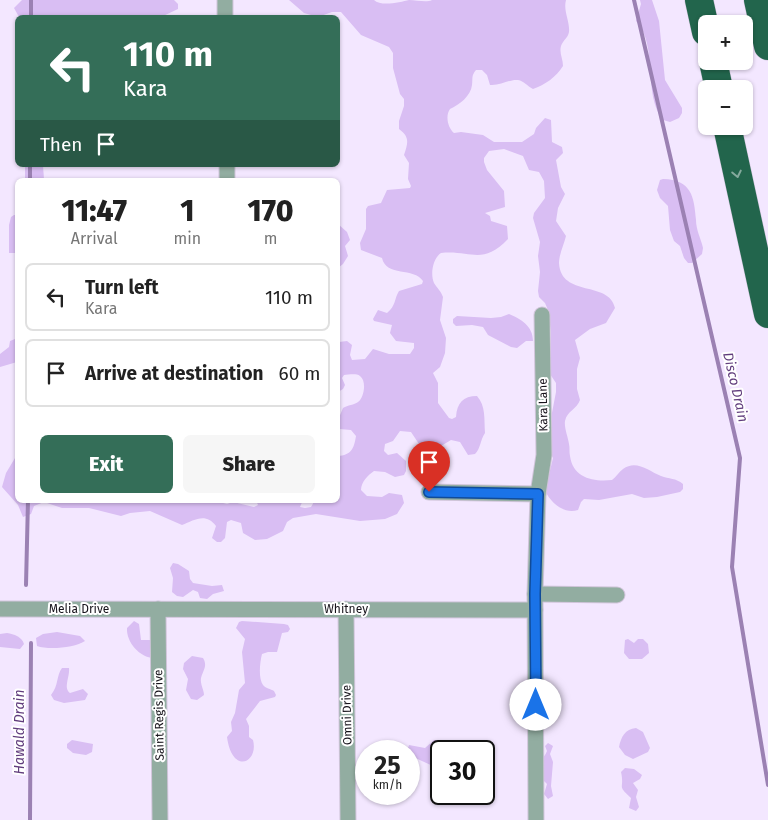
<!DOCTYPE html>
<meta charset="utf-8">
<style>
:root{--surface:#fff;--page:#f6f6f6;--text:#222;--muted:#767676;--line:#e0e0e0;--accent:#346e58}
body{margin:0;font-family:"Fira Sans",sans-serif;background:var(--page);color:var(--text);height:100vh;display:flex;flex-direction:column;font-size:19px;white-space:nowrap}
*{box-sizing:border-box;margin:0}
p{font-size:16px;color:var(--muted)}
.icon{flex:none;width:28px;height:28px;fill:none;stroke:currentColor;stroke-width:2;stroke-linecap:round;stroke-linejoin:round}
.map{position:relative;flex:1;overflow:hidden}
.side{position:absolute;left:15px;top:178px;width:325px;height:325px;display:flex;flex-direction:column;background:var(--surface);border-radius:8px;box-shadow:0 1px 4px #0004}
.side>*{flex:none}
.top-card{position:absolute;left:15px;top:15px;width:325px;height:152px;border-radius:8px;box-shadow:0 1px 4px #0004;background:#346e58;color:#fff;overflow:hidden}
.controls{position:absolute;left:698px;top:15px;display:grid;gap:10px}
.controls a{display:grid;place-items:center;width:55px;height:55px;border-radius:8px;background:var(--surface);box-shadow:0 1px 4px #0004;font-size:25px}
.speed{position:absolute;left:355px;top:740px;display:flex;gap:10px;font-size:25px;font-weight:700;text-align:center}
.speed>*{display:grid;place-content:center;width:65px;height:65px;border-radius:50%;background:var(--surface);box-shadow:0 1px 4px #0004;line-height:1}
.speed small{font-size:12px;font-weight:400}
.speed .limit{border:2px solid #111;border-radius:8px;background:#fff;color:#111}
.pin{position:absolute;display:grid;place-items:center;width:42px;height:42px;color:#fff;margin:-51px -21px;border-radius:50% 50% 50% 0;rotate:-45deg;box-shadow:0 0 5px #0007}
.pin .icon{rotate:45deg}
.me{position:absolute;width:55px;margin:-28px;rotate:0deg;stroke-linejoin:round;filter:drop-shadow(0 0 4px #0008)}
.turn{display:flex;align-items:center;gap:18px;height:105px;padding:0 25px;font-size:22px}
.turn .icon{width:65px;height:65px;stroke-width:2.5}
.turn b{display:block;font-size:35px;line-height:42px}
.then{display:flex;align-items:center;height:48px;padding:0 25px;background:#0003;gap:10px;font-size:19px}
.eta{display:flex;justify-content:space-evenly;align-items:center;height:85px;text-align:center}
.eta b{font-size:30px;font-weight:800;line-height:35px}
.action{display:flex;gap:10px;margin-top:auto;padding:10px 25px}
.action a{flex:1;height:58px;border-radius:8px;background:var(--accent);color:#fff;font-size:20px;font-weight:800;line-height:58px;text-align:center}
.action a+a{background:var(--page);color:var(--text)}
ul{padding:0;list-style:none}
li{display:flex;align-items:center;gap:15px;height:68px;margin:0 10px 8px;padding:0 15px;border:2px solid var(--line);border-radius:8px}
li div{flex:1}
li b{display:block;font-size:19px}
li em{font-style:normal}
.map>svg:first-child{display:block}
</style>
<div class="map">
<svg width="768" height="820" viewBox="0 0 768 820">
<rect width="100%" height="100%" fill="#f3e7ff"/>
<!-- green -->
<g fill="#d9bef3">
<polygon points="22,0 174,0 178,4 178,9 161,17 19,17 14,8"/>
<path d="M289 0H374C381 7 401 2 409 0 417 0 426 3 432 0H566C563 11 570 21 569 32 568 38 563 40 561 46 559 53 563 59 563 66 556 77 545 85 533 89 527 86 524 81 518 80 509 79 500 86 490 85L487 75 482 70H476C471 76 473 78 472 85 471 96 459 105 450 109 445 116 448 128 454 133L461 132 483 135 494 142H522L534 134 536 128 545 118 551 120 552 142 562 147 563 153 556 160 561 187 565 194 558 208 556 221 566 236C564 244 559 255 559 263 561 298 609 280 615 308L606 323 590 329 575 340 580 358 577 369V389L580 400C577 409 567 411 565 421 564 428 568 437 569 444 570 448 569 452 570 456 573 478 593 482 612 480 616 477 619 472 623 469 636 459 649 471 661 476 669 479 676 478 683 484V489L680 492 657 497 644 498 632 494 599 500 584 499 581 502 578 510C564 514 552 504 545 491L553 458 550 452V423L556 392V383L548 371 551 347V332L548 310 545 303 539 297 538 291 540 272 538 256 540 242 533 218 534 213 545 198 544 181 539 172 529 170 523 156 504 149 489 151 484 158V162L487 170 504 191 505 207 485 213 490 216 491 221 507 226 508 239C482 266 472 250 441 253 433 258 430 274 434 283 437 288 441 291 443 297L440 320 446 338 445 353 440 367 433 373 438 383V403L449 418 452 419 456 417C457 403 463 396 477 396 486 406 484 419 485 433 480 440 481 448 475 454L468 455 460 442 451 440 436 449 423 450 411 432 400 431 393 441 385 444 384 451 388 455 397 453 406 461V471L404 475 395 477 385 472 374 471C368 475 361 482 361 490L367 496 382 497 389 493 402 495 404 503 397 514 385 519 360 521 316 514 293 518 287 522 283 531 267 539 255 540 243 533 241 523 231 520 227 522 225 538 221 542H217L212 538 216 526C206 512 194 520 182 525L150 511 130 513 121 516 89 508H62L44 502 34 506 31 514 23 517 18 505 2 487 6 473 15 458H17L18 500H211L227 504 233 502 254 507 258 505 256 500H303L300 507 305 508 311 507 315 500H338V456C351 455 354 449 356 436L351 430 339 429 338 420 343 408C348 405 354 405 358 402 364 398 367 381 360 376 356 373 348 375 344 375L342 378 345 385 343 389 338 392V346L339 342 347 341 352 345 350 355 352 360 365 359 373 349 389 354H410L414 348V343L396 341 390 333 392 325 374 321 373 319 378 310 387 313C396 306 394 299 399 291L422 284 423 281C414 267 386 277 382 258L361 250 360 243 366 229V209L368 206 381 203 387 190 410 188 411 186 408 179 409 163 404 155C408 143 410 137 399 129V121L404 106V99L400 94 393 68V53L389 47 361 35 341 12H332L318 17 304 13Z"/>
<path d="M640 0H652L659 21 665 80 682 108V113L679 118 670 122 663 120C642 94 659 46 636 21L641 4Z"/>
<polygon points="25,165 43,165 44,180 25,180"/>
<path d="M663 179C692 180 694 197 696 220 696 230 701 239 703 248L702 254 692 263H688L684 258 680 246 674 241 670 230 668 206 660 198 657 190 660 180Z"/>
<polygon points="14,215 18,215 18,253 9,253 9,225 11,217"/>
<polygon points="338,224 347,232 350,240 345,246 348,256 343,264 338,268"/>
<path d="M509 314C521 319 533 326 533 341H526L517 348 511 347 488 335 483 327 472 325 456 326 453 323V319L457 316 491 318 501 317Z"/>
<polygon points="15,339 17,339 17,362 0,367 0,354 9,347 10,341"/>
<polygon points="173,563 178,564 189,571 190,579 193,583 212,586 222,585 224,591 213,594 207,599 200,598 198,592 193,590 183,597 177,596 172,592 173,578 170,568"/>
<path d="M134 621 139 624 141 640H151L154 658C140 658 126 642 127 628Z"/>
<path d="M242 621 284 624 288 625 290 629 288 632 282 633 277 652H268L262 654C260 662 258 678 263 685 265 688 271 689 274 691L276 695 275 697 260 701 246 719 249 726V737L253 740C259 763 232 775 227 737L232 731 231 722 235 713 239 690 245 683 242 652 245 639 236 628 239 622Z"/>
<path d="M57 632 80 636 85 641C75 648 48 650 37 646L36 638 43 634Z"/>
<path d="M7 633C14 634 22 637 24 644L20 649 0 647V634Z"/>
<polygon points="628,639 634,643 638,639 643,639 648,644 649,653 642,659 629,659 624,653 625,640"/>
<path d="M192 656 203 658C208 666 203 670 201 678 200 684 204 690 204 695L197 700 191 699 186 690 188 679 183 669 184 663Z"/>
<path d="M62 668H69C70 677 63 688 70 693L83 689 88 694 85 700 64 703 54 700 51 695C59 685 56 676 62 668Z"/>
<path d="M636 728 643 732 650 748 648 752 633 759 625 755 619 747C621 737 625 729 636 728Z"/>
<polygon points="72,740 93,744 92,752 86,755 73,753 67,748 67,744"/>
<path d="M434 740H439C443 748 443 761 435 767L409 755V751H407L409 745 425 748Z"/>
<path d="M548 743 553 746 550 754 553 762 551 786 553 796 548 799 544 794 547 784 543 780C543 775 542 761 543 758 544 756 546 754 547 751L545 746Z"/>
<path d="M625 768 634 769 642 775 640 779 633 783 638 790 636 797 639 807 636 811 629 808 631 798C616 784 625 790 621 772Z"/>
</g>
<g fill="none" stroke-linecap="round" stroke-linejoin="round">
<!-- stream -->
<g stroke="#9b81b3" stroke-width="4">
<polyline points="634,0 740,458 732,567 768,785"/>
<polyline points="31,18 31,0"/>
<polyline points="30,180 30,165"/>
<polyline points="26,585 28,500"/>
<polyline points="30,820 31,643"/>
</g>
<defs>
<g id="street">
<polyline points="225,0 225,18"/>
<polyline points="227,165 227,180"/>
<polyline points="429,492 538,494"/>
<polyline points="535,594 617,595"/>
<polyline points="0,609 535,610"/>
<polyline points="158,609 160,820"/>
<polyline points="346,609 348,820"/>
<polyline points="536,820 535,594 538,494 544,455 542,315"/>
</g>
<g id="highway">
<polyline points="699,0 706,32"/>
<polyline points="758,0 768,46"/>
<polyline points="713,61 719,89"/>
<polyline points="727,126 768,314"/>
</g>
</defs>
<!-- street casing -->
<use href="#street" stroke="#d0c5da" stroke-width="17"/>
<!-- highway casing -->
<use href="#highway" stroke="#d0c5da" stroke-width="29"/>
<!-- street -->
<use href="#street" stroke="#92ada1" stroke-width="15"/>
<!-- highway -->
<use href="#highway" stroke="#22654c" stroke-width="28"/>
</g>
<!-- one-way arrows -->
<defs><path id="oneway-chevron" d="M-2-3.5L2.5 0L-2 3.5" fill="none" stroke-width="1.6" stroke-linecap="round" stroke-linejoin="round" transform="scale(1.25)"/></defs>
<use stroke="#85aa9d" href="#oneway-chevron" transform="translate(737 174) rotate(78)"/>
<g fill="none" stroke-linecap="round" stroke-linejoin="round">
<defs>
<polyline id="route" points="429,492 538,494 535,594 536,705"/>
</defs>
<!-- route casing -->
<use href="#route" stroke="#114b97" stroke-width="12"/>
<!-- route -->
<use href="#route" stroke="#1a73e8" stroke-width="9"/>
</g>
<g text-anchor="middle" stroke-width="4" stroke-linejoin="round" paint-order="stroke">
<!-- street labels -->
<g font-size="12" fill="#16121a" stroke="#fff">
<text transform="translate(543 405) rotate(-91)" y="4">Kara Lane</text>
<text x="79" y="613">Melia Drive</text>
<text x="346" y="613">Whitney</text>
<text transform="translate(159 715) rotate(-91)" y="4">Saint Regis Drive</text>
<text transform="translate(347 715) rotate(-91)" y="4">Omni Drive</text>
</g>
<!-- water labels -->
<g font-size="14" font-style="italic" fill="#613d7d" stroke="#fff">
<text transform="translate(736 387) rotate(77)" y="5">Disco Drain</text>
<text transform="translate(19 732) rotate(-90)" y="5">Hawald Drain</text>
</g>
</g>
</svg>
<div class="controls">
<a>+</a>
<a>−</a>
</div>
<div class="speed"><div>25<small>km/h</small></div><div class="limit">30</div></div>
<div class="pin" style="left:429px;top:492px;background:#d93025"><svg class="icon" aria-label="arrive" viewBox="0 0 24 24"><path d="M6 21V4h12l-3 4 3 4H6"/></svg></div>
<svg class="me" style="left:536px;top:705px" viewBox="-20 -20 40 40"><circle r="19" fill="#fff"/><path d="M0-13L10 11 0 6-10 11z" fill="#1a73e8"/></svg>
<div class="top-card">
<div class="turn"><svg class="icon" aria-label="left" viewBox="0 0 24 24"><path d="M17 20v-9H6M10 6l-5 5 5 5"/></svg><div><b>110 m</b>Kara</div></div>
<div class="then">Then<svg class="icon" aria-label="arrive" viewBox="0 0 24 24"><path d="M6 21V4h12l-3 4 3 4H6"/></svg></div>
</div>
<section class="side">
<div class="eta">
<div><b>11:47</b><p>Arrival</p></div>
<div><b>1</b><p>min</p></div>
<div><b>170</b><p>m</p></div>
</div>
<ul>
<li><svg class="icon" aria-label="left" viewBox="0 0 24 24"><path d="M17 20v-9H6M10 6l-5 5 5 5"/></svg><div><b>Turn left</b><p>Kara</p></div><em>110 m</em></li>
<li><svg class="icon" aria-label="arrive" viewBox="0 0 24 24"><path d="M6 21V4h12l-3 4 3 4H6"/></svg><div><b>Arrive at destination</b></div><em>60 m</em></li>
</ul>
<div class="action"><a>Exit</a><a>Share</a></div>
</section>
</div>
